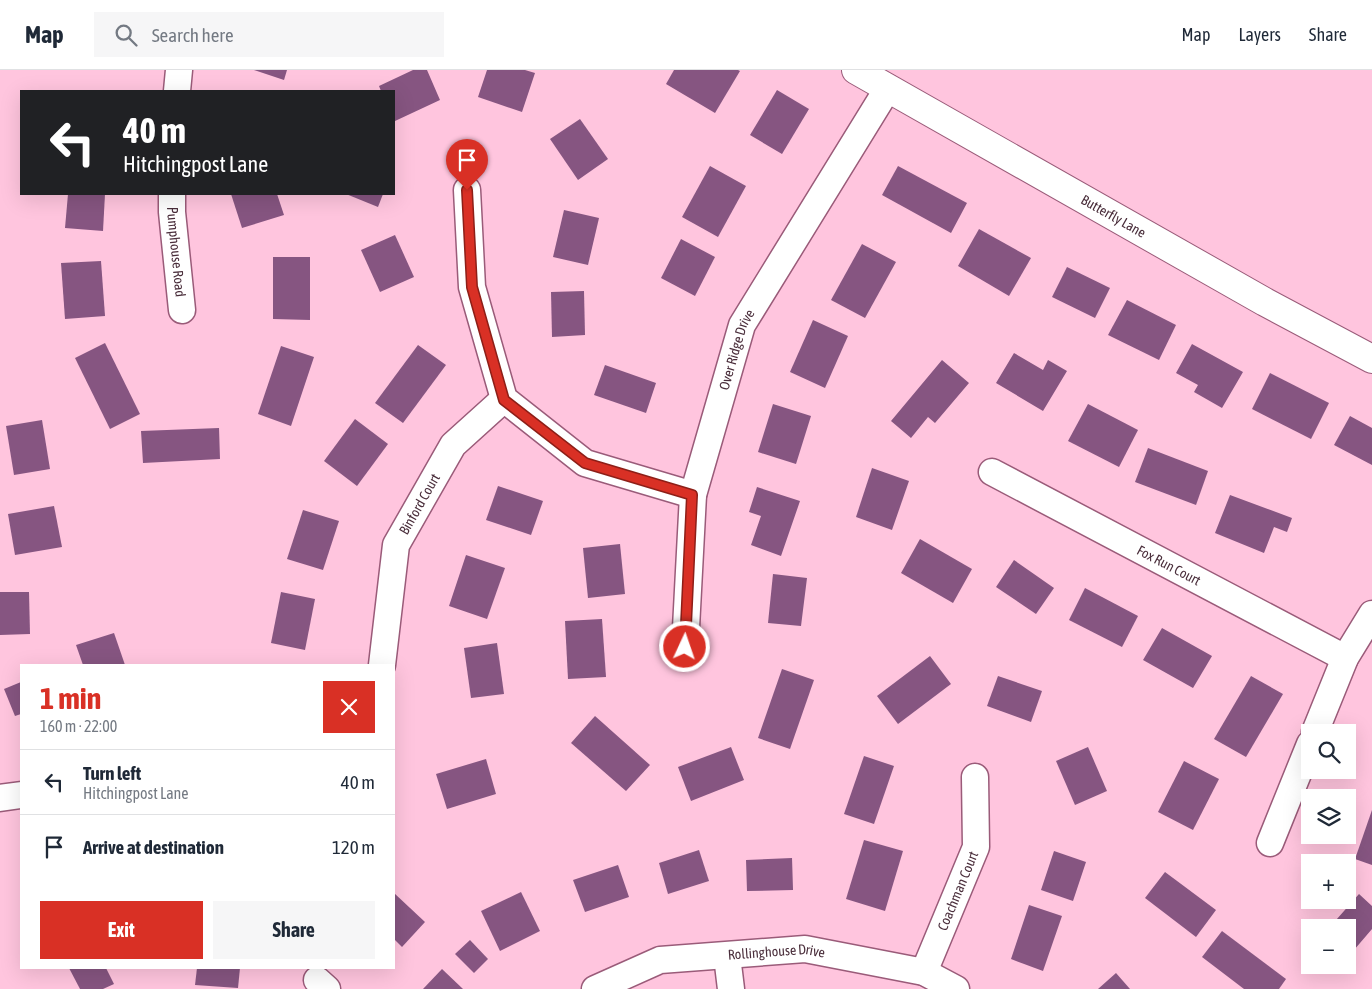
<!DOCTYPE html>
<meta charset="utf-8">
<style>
:root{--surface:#fff;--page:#f6f6f7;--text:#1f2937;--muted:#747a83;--line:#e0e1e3;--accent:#d93025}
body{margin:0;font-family:"Asap Condensed",sans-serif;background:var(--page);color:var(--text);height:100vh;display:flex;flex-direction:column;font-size:19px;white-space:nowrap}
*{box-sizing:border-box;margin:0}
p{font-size:16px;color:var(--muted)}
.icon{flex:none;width:28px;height:28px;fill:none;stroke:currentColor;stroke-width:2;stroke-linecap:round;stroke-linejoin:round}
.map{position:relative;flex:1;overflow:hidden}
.sheet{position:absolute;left:20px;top:594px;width:375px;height:305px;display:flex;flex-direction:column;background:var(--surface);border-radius:0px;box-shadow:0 5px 20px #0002}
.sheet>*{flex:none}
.hud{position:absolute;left:20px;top:20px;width:375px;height:105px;border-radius:0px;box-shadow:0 5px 20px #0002;background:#202124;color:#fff;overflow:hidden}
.tools{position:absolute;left:1301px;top:654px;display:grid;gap:10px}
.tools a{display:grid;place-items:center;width:55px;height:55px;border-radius:0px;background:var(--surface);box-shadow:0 5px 20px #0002;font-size:25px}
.pin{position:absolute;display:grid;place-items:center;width:42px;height:42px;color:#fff;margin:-51px -21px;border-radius:50% 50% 50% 0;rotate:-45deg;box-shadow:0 0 5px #0007}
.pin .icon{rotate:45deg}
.me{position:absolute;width:55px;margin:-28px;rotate:3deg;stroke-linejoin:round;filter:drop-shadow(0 0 4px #0008)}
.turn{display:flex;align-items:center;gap:18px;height:105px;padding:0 20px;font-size:22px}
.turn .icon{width:65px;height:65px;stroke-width:2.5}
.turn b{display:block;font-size:35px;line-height:42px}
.round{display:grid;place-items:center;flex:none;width:52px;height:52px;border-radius:0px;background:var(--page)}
.head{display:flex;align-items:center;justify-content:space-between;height:85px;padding:0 20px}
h1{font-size:30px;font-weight:700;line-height:38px;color:var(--accent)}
.action{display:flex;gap:10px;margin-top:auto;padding:10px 20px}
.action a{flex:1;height:58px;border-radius:0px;background:var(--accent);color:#fff;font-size:20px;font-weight:700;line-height:58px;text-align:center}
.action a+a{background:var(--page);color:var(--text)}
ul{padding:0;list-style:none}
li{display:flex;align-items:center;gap:15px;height:65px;padding:0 20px;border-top:1px solid var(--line)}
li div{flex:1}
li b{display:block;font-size:19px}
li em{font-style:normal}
header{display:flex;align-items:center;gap:30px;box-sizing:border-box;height:70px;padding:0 25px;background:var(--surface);border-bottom:1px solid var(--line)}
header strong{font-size:24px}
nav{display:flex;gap:28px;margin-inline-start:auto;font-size:18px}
.search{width:350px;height:45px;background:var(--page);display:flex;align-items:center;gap:12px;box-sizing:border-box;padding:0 18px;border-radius:0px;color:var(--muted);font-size:19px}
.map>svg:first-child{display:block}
</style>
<header>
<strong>Map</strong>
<div class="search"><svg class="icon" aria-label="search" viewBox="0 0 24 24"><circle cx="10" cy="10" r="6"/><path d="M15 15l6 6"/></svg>Search here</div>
<nav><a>Map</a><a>Layers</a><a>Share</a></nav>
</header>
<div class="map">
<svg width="1372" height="919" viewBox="0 0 1372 919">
<rect width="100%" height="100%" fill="#ffc5de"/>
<!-- building -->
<g fill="#865581">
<polygon points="254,0 287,0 284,10"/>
<polygon points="413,0 427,0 440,30 395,51 394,21 381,21 379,16"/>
<polygon points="487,0 525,0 535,3 522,42 478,27"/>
<polygon points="674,0 738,0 740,1 715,43 666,14"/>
<polygon points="777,20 809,39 782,84 750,65"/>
<polygon points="580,49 608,89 578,110 550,69"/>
<polygon points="710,96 746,116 718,167 682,147"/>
<polygon points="898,96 967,133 951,163 882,125"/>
<polygon points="68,124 105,124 103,161 65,158"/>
<polygon points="231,124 277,124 284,145 242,158"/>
<polygon points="346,124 383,124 378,137"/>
<polygon points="564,140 599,148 588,195 553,187"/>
<polygon points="979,159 1031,188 1009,226 958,196"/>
<polygon points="395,165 414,207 380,222 361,180"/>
<polygon points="681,169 715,187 695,226 661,208"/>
<polygon points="862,174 896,192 865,248 831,230"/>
<polygon points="273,187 310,187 310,250 273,249"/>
<polygon points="101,191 105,246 65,249 61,193"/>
<polygon points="1067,197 1110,218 1095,248 1052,227"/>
<polygon points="584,221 585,265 552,267 551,222"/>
<polygon points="1127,230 1176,255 1159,290 1108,265"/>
<polygon points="813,250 848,266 825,318 790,302"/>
<polygon points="105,273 140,344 110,359 75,288"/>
<polygon points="1192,274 1243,302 1222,338 1194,322 1198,315 1176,303"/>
<polygon points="418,275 446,295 403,353 375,333"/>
<polygon points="281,276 314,287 291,356 258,344"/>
<polygon points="1014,283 1043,300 1048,290 1067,301 1043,341 996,313"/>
<polygon points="942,290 969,313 935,353 928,347 911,368 891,351"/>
<polygon points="605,295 656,313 646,343 594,325"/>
<polygon points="1270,303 1329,333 1311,369 1252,339"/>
<polygon points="773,334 811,346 796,394 758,382"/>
<polygon points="1088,334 1138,360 1119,397 1068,371"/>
<polygon points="1350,346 1372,358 1372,395 1334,375"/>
<polygon points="355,349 388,374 357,416 324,391"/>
<polygon points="42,350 50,399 14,405 6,356"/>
<polygon points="219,358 220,389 143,393 141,361"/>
<polygon points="1148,378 1208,401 1196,435 1135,412"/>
<polygon points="872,398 909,411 892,460 856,447"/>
<polygon points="498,416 543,431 531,465 486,450"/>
<polygon points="757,417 800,431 781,486 751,475 761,446 749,442"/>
<polygon points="1230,425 1292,448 1287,462 1274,457 1264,483 1215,463"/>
<polygon points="54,436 62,477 15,485 8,444"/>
<polygon points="303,440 339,451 323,500 287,489"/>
<polygon points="920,469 972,499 953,533 901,503"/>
<polygon points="620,474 625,524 588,528 583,478"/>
<polygon points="466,485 505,498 487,549 449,536"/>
<polygon points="1014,490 1054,518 1036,544 996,517"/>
<polygon points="773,504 807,508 801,556 768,553"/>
<polygon points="1085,518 1138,546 1122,577 1069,550"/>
<polygon points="0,522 29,522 30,564 0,565"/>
<polygon points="281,522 315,529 305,580 271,573"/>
<polygon points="602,549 606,607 568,609 565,551"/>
<polygon points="1162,558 1212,586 1193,618 1143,590"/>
<polygon points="114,563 125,595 83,595 76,575"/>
<polygon points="497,573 504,624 471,628 464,578"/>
<polygon points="930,586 951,614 898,654 877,626"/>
<polygon points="782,599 814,610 790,679 758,668"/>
<polygon points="998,606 1042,621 1031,652 987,636"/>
<polygon points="1251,606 1283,624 1246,687 1214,669"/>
<polygon points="21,612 21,644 15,646 4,619"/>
<polygon points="595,646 650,695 626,721 571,673"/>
<polygon points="731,677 744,710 691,731 678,697"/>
<polygon points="1088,677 1107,721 1075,735 1056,691"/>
<polygon points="864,686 894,696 874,754 844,744"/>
<polygon points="486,689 496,724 447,739 436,704"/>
<polygon points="1184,691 1219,709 1193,760 1158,742"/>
<polygon points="1372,740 1372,795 1355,789"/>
<polygon points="864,770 903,781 885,841 846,829"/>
<polygon points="699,780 709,811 668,824 659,793"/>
<polygon points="1054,781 1086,792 1073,831 1041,820"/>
<polygon points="792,788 793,820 747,821 746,790"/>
<polygon points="618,795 629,827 585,842 573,810"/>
<polygon points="1165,802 1216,840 1196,867 1145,828"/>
<polygon points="521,822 540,861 500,881 481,841"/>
<polygon points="394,823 425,852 402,877 394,869"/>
<polygon points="1359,824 1372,836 1372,859 1348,887 1348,858 1329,858"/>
<polygon points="1029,835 1062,846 1043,901 1011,889"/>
<polygon points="1222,861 1286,909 1279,919 1244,919 1202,887"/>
<polygon points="470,870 488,889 474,903 455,884"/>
<polygon points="69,898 106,898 114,914 103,919 80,919"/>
<polygon points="197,898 240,898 238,918 195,915"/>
<polygon points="442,899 463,919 423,919"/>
<polygon points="1116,903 1130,919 1098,919"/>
</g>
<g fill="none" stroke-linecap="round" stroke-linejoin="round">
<defs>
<g id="minor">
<polyline points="177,21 179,0"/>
<polyline points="467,120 472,217 504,329 585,393 693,425"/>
<path id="s1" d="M172 124V142L182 240"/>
<path id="s2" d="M992 402 1345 588"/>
<path id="s3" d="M685 577 693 425 742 255 888 18"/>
<path id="s4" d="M382 595 396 475 453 375 504 329"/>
<polyline points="1315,662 1345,588 1372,544"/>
<polyline points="0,728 21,725"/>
<polyline points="1270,773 1310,674"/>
<polyline points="727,886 731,919"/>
<path id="s5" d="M924 902 976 777 975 707"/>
<polyline points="317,910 327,919"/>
<path id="s6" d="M595 919 660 890 805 879 924 902 956 919"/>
</g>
<g id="tertiary">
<path id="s7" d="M856 0 1265 232 1372 289"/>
</g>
</defs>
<!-- minor casing -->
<use href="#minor" stroke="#9a5b79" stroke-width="29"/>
<!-- tertiary casing -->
<use href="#tertiary" stroke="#9a5b79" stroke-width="30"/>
<!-- minor -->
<use href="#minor" stroke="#fff" stroke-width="26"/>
<!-- tertiary -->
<use href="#tertiary" stroke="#fff" stroke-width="28"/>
</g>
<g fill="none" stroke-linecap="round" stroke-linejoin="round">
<defs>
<polyline id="route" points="467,120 472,217 504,330 585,393 692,425 685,577"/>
</defs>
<!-- route casing -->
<use href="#route" stroke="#8d1f18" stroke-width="12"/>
<!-- route -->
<use href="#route" stroke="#d93025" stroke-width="9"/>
</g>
<g text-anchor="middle" stroke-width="5" stroke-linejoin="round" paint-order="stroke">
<!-- street labels -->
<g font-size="14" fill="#4a2e3b" stroke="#ffc5de">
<text dy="5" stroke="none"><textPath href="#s7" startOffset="296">Butterfly Lane</textPath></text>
<text dy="5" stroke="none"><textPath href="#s1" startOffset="58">Pumphouse Road</textPath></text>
<text dy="5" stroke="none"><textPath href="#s3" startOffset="304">Over Ridge Drive</textPath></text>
<text dy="5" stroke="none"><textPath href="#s4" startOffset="168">Binford Court</textPath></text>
<text dy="5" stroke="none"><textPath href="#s2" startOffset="200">Fox Run Court</textPath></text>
<text dy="5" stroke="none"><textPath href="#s5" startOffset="88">Coachman Court</textPath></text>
<text dy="5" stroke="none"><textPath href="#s6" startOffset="188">Rollinghouse Drive</textPath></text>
</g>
</g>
</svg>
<div class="tools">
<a><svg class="icon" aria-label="search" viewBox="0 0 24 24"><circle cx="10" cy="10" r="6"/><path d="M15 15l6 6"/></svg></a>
<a><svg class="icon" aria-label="layers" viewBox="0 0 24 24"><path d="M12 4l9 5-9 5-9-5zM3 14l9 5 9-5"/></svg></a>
<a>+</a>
<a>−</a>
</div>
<div class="pin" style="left:467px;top:120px;background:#d93025"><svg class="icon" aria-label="arrive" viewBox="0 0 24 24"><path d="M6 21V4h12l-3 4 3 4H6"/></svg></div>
<svg class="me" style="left:685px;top:577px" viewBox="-20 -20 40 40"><circle r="17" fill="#d93025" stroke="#fff" stroke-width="3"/><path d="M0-11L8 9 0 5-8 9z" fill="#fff"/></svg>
<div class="hud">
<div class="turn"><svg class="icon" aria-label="left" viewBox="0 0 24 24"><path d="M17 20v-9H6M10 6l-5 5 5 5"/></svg><div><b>40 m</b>Hitchingpost Lane</div></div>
</div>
<section class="sheet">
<div class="head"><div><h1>1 min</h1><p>160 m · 22:00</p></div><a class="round" style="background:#d93025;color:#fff"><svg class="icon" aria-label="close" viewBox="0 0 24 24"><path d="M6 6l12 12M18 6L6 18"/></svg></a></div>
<ul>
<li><svg class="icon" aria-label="left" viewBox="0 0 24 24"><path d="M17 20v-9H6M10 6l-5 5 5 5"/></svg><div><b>Turn left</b><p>Hitchingpost Lane</p></div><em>40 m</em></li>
<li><svg class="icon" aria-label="arrive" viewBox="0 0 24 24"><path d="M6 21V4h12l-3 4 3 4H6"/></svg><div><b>Arrive at destination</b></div><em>120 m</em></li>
</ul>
<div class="action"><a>Exit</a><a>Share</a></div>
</section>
</div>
